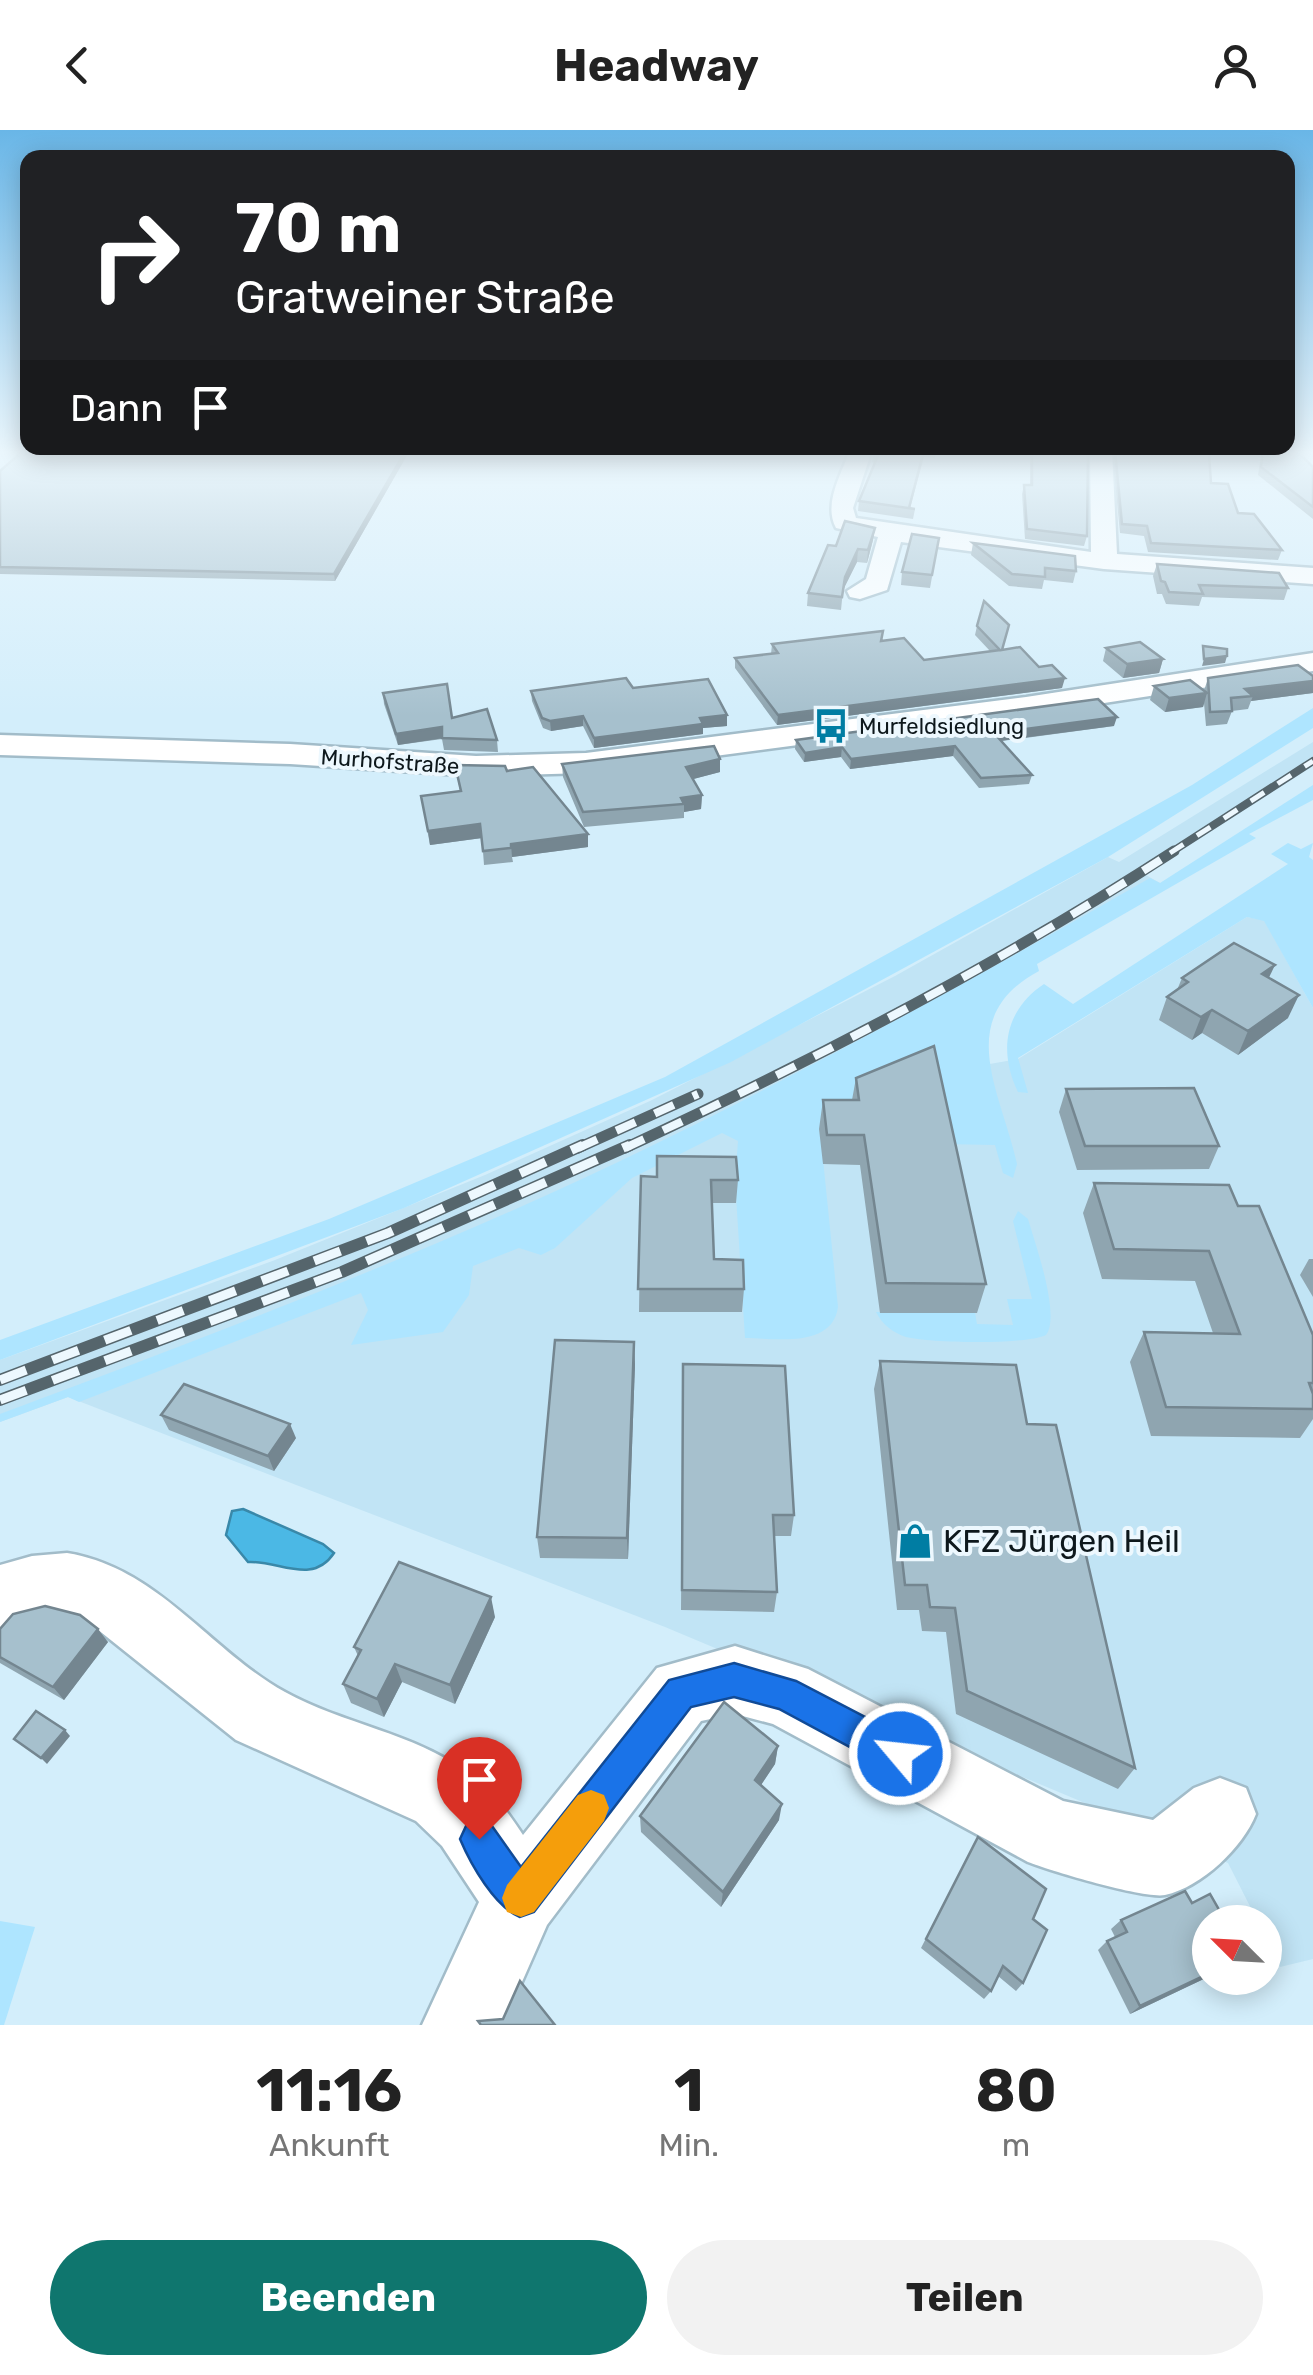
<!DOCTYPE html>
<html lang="de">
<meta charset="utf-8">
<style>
:root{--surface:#fff;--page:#f2f2f2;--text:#222;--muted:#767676;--accent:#0f766e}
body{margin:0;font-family:Rubik,sans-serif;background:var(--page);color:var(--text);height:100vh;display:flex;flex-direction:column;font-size:38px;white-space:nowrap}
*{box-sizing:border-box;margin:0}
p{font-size:32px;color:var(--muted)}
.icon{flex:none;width:55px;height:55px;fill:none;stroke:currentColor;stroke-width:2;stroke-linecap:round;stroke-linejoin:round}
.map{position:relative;height:1895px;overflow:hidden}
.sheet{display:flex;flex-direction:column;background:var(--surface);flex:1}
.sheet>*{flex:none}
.top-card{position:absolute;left:20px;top:20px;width:1275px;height:305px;border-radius:20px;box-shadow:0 5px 25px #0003;background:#202124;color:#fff;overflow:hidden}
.needle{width:65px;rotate:294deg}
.controls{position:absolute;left:1192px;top:1775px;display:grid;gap:20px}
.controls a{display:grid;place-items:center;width:90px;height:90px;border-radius:50%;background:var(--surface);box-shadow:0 5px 25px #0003;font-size:50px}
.pin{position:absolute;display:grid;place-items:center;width:85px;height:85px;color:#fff;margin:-102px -42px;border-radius:50% 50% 50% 0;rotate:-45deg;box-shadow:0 0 10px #0007}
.pin .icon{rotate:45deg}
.me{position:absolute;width:110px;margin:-55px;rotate:298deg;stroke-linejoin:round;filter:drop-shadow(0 0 8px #0008)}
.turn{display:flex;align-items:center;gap:35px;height:210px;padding:0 50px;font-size:45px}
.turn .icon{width:130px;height:130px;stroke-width:2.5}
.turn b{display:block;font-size:70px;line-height:85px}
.then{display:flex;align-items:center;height:95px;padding:0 50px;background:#0003;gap:20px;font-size:38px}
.eta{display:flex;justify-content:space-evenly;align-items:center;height:170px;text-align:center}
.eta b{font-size:60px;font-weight:700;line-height:70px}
.action{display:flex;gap:20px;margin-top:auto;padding:20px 50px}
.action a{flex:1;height:115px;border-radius:60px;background:var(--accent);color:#fff;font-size:40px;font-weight:700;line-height:115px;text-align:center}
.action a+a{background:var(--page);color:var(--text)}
header{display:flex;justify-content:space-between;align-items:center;height:130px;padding:0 50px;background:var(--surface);font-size:45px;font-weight:700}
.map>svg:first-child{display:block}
</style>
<header><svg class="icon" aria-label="back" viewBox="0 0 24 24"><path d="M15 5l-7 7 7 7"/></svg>Headway<svg class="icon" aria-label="person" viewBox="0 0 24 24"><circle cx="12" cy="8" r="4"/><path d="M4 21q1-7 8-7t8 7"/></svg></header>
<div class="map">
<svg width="1313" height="1895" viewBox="0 0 1313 1895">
<rect width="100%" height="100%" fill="#d3eefb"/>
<!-- built -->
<polygon fill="#c1e4f5" points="1313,612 1313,636 1144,744 1160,753 919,890 928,945 1018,929 1247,787 1264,790 1313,878 1313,1829 1280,1837 1265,1806 1265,1792 1258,1792 1228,1733 665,1497 68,1267 0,1292 0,1230 275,1130 485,1045 650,971 895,846 1108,727 1119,732"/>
<!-- green -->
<g fill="#aee5ff">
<polygon points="1313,578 1313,598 1108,727 731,932 404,1078 0,1230 0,1210 329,1089 665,947 1192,655"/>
<path d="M1313 655V670L1249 704 1256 708 1037 834 1039 841C952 888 1001 961 1017 1034L1013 1048 1003 1043 995 1015 943 1014 820 1000 838 1177C832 1219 775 1208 745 1208L735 1050 738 1011 722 1003 632 1048 555 1118 541 1125 519 1118 473 1136 469 1165 443 1202 351 1215 368 1180 361 1163 79 1272 68 1267 0 1292V1284C177 1218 354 1151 527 1074 741 978 946 865 1150 748L1160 753Z"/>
<path d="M1288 713 1301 719 1313 713 1309 727 1313 730V878L1264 791 1247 787 1018 928 1028 963 1018 962C998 921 1005 880 1044 854L1073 874 1288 734 1271 724Z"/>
<path d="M1018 1081 1028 1089C1035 1113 1061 1186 1046 1205 1025 1215 930 1213 906 1207 893 1203 882 1194 876 1182L975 1183 977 1194 1013 1195 1007 1169H1032L1013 1091Z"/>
<polygon points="0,1791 35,1797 4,1895 0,1895"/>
</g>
<!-- water -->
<path fill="#4bb8e5" stroke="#3988a9" stroke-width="2.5" d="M243 1379 323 1414 334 1423C312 1456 279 1430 248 1432L226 1405 232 1381Z"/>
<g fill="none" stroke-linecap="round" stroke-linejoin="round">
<defs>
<g id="minor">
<path d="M850 320H872L853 378 856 388 1091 422 1090 320H1112L1117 424 1313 438V454L1104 439 901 412 887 460 860 469 850 467 847 461 866 449 878 407 836 398C823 374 841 345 850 320Z"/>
<polygon points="1313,523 1313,541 1026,585 586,643 476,646 290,634 0,625 0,605 290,614 476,626 586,623 1026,567"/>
<path d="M67 1423C159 1438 209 1520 285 1562 343 1594 413 1603 467 1642 491 1658 507 1681 523 1705L657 1538 735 1516 808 1539 1063 1671 1153 1690 1194 1658 1220 1648 1246 1658 1256 1684C1243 1717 1202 1757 1165 1765 1144 1769 1051 1741 1028 1732L773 1594 735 1584 701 1591 547 1795 503 1895H422L479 1772 442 1716 416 1691 236 1610 92 1495 56 1486 0 1499V1435L32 1426Z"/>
</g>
</defs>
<!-- minor casing -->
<use href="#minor" stroke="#a2bcc9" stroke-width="5"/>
<!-- minor -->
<use href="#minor" fill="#fff" fill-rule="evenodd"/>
<defs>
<polyline id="rail-far2" points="1170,723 1313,631"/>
<g id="rail-far1">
<polyline points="578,1018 698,964"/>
<path d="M625 1018C813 931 1000 834 1174 721"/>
</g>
<g id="rail">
<polyline points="0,1250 388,1103 583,1015"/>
<polyline points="0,1270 342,1142 630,1015"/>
</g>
</defs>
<!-- rail-far2 casing -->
<use href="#rail-far2" stroke="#55656c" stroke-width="8"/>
<!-- rail-far1 casing -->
<use href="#rail-far1" stroke="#55656c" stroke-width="11"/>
<!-- rail casing -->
<use href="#rail" stroke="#55656c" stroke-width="12"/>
<!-- rail-far2 -->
<use href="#rail-far2" stroke="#edf8fe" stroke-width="5" stroke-dasharray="16" stroke-linecap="butt"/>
<!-- rail-far1 -->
<use href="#rail-far1" stroke="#edf8fe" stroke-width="8" stroke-dasharray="21" stroke-linecap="butt"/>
<!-- rail -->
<use href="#rail" stroke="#edf8fe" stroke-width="9" stroke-dasharray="28" stroke-linecap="butt"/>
</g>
<!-- wall -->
<g fill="#8fa5b0">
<polygon points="410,320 335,451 0,444 0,341"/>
<polygon points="874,320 937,320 935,328 924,327 910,378 915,379 913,389 858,381 859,371 875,333 872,332"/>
<polygon points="1030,320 1088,320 1087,406 1084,416 1025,409 1022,364 1024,355 1030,355"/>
<polygon points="1112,320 1206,320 1211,353 1238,383 1282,420 1278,430 1148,422 1144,406 1120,403"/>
<polygon points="1262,320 1296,320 1313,337 1313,389 1258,345"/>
<polygon points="939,408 930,458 901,455 902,442"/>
<polygon points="873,410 867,433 857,432 843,460 841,480 807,476 808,463 836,416"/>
<polygon points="973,413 1076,441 1073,453 1044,450 1042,459 1009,456 971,425"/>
<polygon points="1157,434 1288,458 1284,470 1202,467 1199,476 1166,474 1162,464 1157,464 1153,446"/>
<polygon points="977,496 1003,520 1039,537 1062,558 777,595 735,538 735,528 771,524 772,514 881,511 924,530 990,521 975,505"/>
<polygon points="1106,518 1163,529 1159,543 1123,548 1103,531"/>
<polygon points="1208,548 1313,563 1251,571 1248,579 1232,581 1227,594 1206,596 1204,573 1203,577 1165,582 1150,570 1154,556 1204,561"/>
<polygon points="633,558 727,585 727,596 703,598 703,604 594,618 583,596 551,601 543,598 532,571 531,561"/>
<polygon points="383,563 452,588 497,610 498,622 444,620 442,609 398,615 384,574"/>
<polygon points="1114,596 1002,611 1032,645 1029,654 979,658 953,626 850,639 841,627 804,632 795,619 796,610"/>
<polygon points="562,634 720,642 693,649 702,665 701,679 684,682 684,688 584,697 563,647"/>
<polygon points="455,635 507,641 588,717 512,727 513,732 484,735 482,708 430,715 421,666 460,661"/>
<polygon points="1182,848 1269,848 1288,888 1238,925 1202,903 1192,910 1159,890 1167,867 1177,860"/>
<polygon points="856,948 986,1154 977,1183 880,1183 860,1035 823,1034 819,999 823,970 852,970"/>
<polygon points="1066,959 1219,1016 1209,1039 1077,1040 1059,982"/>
<polygon points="641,1046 738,1050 736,1073 712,1073 714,1129 744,1159 742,1182 639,1182"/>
<polygon points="1094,1053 1238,1076 1313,1205 1313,1289 1300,1308 1151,1306 1130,1232 1144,1202 1213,1203 1195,1151 1102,1149 1083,1083"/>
<polygon points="1309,1129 1313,1129 1313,1167 1300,1145"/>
<polygon points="880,1231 1027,1294 1135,1638 1118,1659 956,1584 946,1502 922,1501 919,1480 897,1480 874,1259"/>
<polygon points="635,1234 628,1429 540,1428 537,1407"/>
<polygon points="683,1234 794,1385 791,1406 774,1406 777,1462 774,1482 681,1480"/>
<polygon points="161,1285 296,1308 274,1341 169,1300"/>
<polygon points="495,1487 455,1574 402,1552 384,1587 351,1573 343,1554 358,1526 354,1517"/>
<polygon points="0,1499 108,1512 64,1570 0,1533"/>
<polygon points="778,1616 775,1634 761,1655 779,1690 721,1777 641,1702 640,1686"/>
<polygon points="978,1707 1033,1789 1023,1853 1016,1861 998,1846 991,1861 984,1869 921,1818"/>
<polygon points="1192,1773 1210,1792 1210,1846 1130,1884 1098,1820 1107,1811 1115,1807 1111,1799 1121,1790"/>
</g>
<!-- shaded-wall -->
<g fill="#748690">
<polygon points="406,320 410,320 335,451 334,444"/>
<polygon points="875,398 873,410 867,433 868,420"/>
<polygon points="858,419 857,432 843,460 845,447"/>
<polygon points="1227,526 1225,533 1202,536 1204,529"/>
<polygon points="1163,529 1159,543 1123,548 1127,534"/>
<polygon points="1065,548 1062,558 777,595 778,585"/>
<polygon points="1313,551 1313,563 1251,571 1253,566 1245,559"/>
<polygon points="1207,563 1203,577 1165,582 1169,568"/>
<polygon points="727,585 727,596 703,598 703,604 594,618 594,608 700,588"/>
<polygon points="583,586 583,596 551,601 550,591"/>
<polygon points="1117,587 1114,596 992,612 994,603"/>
<polygon points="442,597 444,608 398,615 396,604"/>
<polygon points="955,616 953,626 850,639 851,629"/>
<polygon points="842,617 841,627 804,632 805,623"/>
<polygon points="720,629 720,642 686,651 686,637"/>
<polygon points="702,665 701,679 684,682 684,674 681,668"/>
<polygon points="480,694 482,708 430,715 428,701"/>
<polygon points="588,704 588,717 512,727 511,714"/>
<polygon points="1275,835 1264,858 1262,844"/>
<polygon points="1299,865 1288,888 1238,925 1248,901"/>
<polygon points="1212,880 1202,903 1192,910 1201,887"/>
<polygon points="634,1212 635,1234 628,1429 627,1408"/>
<polygon points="290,1294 296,1308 274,1341 268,1326"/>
<polygon points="491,1467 495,1487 455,1574 450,1555"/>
<polygon points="98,1499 108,1512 64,1570 53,1557"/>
<polygon points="395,1534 402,1552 384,1587 377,1569"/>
<polygon points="65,1600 70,1606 47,1634 41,1628"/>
<polygon points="778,1616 775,1634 753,1667 755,1650"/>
<polygon points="782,1674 779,1690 721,1777 723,1762"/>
<polygon points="1210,1843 1210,1846 1130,1884 1140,1876"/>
</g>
<!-- building -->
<g fill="#a6c0cd" stroke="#748690" stroke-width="2.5">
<polygon points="24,320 406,320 334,444 0,437 0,341"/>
<polygon points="874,320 924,320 909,378 915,379 859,371 879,323 873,323"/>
<polygon points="1032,320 1088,320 1087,406 1027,399 1024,355 1032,355"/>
<polygon points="1115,320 1206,320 1209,324 1211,353 1228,354 1238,383 1254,384 1282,420 1151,413 1147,396 1122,394"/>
<polygon points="1263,320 1296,320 1313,337 1313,377 1261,337"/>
<polygon points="845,391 875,398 868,420 858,419 845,447 842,467 808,463 828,415 836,416"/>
<polygon points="912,404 939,408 932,445 902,442"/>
<polygon points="973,413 1075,426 1076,441 1045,438 1045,447 1012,444"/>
<polygon points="1157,434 1279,443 1288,458 1199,455 1203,464 1169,462 1165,452 1161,451"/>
<polygon points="984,471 1009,495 1002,520 1020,517 1039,537 1052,535 1065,548 778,585 735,528 778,523 772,514 883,501 881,511 904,508 924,530 1000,520 977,496"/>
<polygon points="1140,512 1163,529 1127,534 1106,518"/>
<polygon points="1203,516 1227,519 1227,526 1204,529"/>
<polygon points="1298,535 1313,546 1313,551 1245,559 1253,566 1231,568 1232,581 1210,582 1208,548"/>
<polygon points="626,548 633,558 708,549 727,585 700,588 703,594 594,608 583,586 550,591 542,588 531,561"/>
<polygon points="1190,550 1207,563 1169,568 1154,556"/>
<polygon points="447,554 452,588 487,579 497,610 442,608 442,597 396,604 383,563"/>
<polygon points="1098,569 1117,587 994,603 1032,645 981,648 955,616 851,629 842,617 805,623 796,610"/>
<polygon points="714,616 720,629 686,637 702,665 681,668 684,674 583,682 562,634"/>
<polygon points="455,635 505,636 507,641 533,637 588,704 511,714 511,718 483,721 480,694 428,701 421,666 461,661"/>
<polygon points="1234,813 1275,835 1262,844 1299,865 1248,901 1212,880 1201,887 1167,867 1188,852 1182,848"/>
<polygon points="934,916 986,1154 886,1153 864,1005 827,1005 823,970 859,970 856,948"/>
<polygon points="1194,958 1219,1016 1085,1016 1066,959"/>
<polygon points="657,1026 736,1027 738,1050 711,1050 714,1129 743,1130 744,1159 638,1159 641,1046 657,1047"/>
<polygon points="1094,1053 1229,1055 1238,1076 1259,1076 1313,1205 1313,1253 1309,1253 1313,1264 1313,1279 1166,1277 1144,1202 1240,1204 1209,1121 1114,1119"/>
<polygon points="555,1210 634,1212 627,1408 537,1407"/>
<polygon points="880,1231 1016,1235 1027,1294 1056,1295 1135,1638 967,1561 955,1478 930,1477 927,1455 905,1455"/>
<polygon points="683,1234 785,1236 794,1385 773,1385 777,1462 682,1460"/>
<polygon points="184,1254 290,1294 268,1326 161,1285"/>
<polygon points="399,1432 491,1467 450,1555 395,1534 377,1569 343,1554 361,1520 354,1517"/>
<polygon points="45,1476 80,1485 98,1499 53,1557 0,1527 0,1499 13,1484"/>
<polygon points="724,1572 778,1616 755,1650 782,1674 723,1762 640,1686"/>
<polygon points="36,1581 65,1600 41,1628 14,1609"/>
<polygon points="978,1707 1046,1759 1033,1789 1047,1800 1023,1853 1003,1836 991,1861 926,1809"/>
<polygon points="1185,1761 1192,1773 1210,1764 1226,1792 1210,1792 1210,1843 1140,1876 1107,1811 1127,1802 1121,1790"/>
<polygon points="520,1851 555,1895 481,1895 478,1891 503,1889"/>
</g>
<!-- sky -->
<linearGradient id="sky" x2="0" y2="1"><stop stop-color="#69b6e7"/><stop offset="0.55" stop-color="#ebf7fd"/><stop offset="1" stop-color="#ebf7fd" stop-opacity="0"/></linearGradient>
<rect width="1313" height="586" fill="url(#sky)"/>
<!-- route -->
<path fill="#1a73e8" stroke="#114b97" stroke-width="2.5" d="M734 1533 796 1551 913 1612 918 1624 913 1637 900 1642 887 1637 779 1579 734 1567 691 1577 534 1782 520 1787C495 1777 471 1735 460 1709L466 1696 479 1691 492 1696 521 1737 669 1550Z"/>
<!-- slow -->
<polygon fill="#f59e0b" points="591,1660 604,1665 609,1678 604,1691 534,1782 521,1787 507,1782 502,1768 507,1755 578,1665"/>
<!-- icons -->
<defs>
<symbol id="bus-bare" viewBox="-9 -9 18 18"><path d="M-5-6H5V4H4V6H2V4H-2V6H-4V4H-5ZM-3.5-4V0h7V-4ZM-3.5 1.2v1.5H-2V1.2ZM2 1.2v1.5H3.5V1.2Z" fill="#007da3" stroke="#edf8fe" stroke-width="2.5" paint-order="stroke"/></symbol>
<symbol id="shop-bare" viewBox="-9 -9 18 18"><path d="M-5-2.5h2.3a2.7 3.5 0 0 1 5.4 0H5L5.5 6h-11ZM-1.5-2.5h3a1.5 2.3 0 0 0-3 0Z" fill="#007da3" stroke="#edf8fe" stroke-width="2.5" paint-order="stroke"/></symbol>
</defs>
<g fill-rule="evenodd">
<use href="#bus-bare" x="806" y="571" width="50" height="50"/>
<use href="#shop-bare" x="890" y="1386" width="50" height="50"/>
</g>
<g text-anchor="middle" stroke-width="8" stroke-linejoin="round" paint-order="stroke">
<!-- far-poi labels -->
<g font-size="22" fill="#0e181c" stroke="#edf8fe" text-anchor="start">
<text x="859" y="604">Murfeldsiedlung</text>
</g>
<!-- far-street labels -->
<g font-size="22" fill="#0e181c" stroke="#edf8fe">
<text transform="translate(390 631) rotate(4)" y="8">Murhofstraße</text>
</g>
<!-- near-poi labels -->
<g font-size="32" fill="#0e181c" stroke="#edf8fe" text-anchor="start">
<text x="943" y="1422">KFZ Jürgen Heil</text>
</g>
</g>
</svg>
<div class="controls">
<a><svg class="needle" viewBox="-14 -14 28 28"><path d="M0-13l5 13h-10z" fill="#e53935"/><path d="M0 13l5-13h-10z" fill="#767676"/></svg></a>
</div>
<div class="pin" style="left:479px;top:1709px;background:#d93025"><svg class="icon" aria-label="arrive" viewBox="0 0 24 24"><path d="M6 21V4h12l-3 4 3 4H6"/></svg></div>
<svg class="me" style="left:900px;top:1624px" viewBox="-20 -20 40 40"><circle r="17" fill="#1a73e8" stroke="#fff" stroke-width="3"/><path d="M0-11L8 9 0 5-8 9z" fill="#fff"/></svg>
<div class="top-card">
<div class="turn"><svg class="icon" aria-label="right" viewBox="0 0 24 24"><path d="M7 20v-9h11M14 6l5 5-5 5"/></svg><div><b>70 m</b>Gratweiner Straße</div></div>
<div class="then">Dann<svg class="icon" aria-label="arrive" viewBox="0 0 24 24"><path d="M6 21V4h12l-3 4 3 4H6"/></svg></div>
</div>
</div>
<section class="sheet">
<div class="eta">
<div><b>11:16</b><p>Ankunft</p></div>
<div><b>1</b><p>Min.</p></div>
<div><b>80</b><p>m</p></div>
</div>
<div class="action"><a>Beenden</a><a>Teilen</a></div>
</section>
